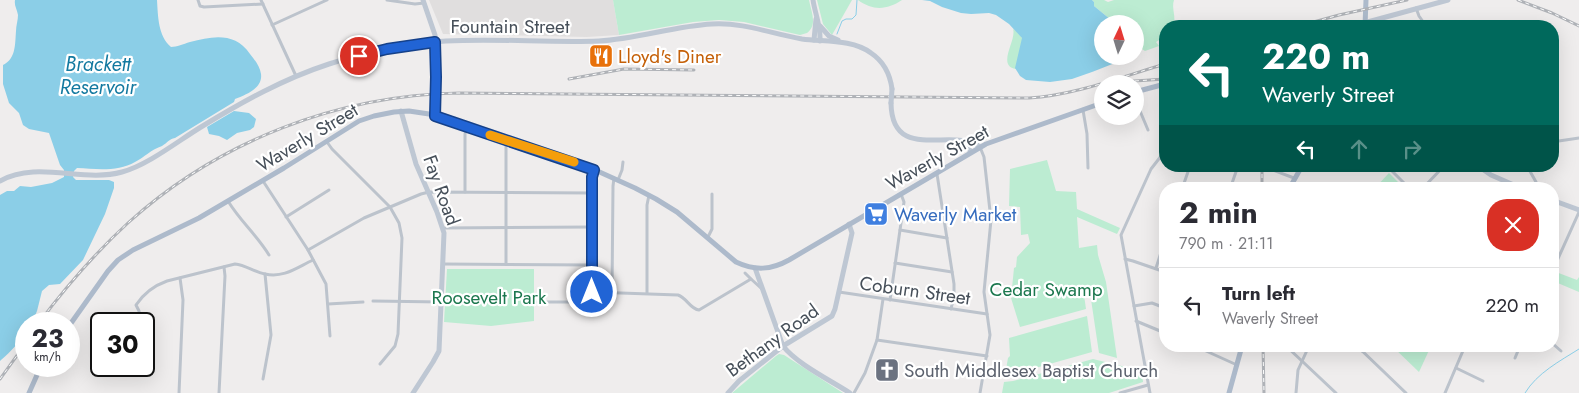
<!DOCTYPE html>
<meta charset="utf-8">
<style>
:root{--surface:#fff;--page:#f2f2f3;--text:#2b2b33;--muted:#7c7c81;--line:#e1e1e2}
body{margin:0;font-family:Jost,sans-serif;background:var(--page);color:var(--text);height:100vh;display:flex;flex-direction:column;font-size:19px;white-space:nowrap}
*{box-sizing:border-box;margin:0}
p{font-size:16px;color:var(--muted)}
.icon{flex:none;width:28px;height:28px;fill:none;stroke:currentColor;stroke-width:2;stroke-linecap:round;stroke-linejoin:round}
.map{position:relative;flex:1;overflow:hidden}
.details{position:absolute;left:1159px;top:182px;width:400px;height:170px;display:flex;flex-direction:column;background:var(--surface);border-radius:20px;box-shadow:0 5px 20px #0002}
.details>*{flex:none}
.hud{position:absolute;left:1159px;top:20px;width:400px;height:152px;border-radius:20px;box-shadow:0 5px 20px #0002;background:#00695c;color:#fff;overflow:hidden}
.needle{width:32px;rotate:4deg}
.buttons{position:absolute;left:1094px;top:15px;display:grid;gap:10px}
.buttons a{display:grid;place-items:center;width:50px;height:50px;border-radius:50%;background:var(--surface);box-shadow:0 5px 20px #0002;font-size:25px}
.speed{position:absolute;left:15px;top:312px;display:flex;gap:10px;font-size:25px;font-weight:700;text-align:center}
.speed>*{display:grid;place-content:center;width:65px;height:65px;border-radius:50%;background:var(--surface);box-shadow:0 5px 20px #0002;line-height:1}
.speed small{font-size:12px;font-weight:400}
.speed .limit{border:2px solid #111;border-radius:8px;background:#fff;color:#111}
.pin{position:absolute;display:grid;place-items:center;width:42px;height:42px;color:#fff;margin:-21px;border:2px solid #fff;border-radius:50%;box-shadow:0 1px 5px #0007}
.me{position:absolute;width:55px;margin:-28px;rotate:0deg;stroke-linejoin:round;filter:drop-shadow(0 0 4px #0008)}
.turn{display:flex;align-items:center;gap:18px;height:105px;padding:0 20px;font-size:22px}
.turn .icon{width:65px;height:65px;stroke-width:2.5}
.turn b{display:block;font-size:35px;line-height:42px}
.lanes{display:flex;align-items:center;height:48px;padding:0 20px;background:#0003;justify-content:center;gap:25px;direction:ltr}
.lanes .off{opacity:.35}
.round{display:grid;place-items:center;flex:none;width:52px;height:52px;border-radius:20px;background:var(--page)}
.overview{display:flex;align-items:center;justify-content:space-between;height:85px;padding:0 20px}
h1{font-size:30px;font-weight:700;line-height:38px}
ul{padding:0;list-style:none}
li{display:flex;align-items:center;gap:15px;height:75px;padding:0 20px;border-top:1px solid var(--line)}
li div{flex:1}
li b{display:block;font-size:19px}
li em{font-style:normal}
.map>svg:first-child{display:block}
</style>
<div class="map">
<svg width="1579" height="393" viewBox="0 0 1579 393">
<rect width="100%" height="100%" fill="#efeded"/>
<!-- education -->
<polygon fill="#e0dede" points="429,0 613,0 619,35 587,37 443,34"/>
<!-- green -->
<g fill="#bcecd2">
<path d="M613 0H809C811 11 818 25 807 33L800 35 744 22 719 20 693 22 619 35Z"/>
<polygon points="817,0 852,0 832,35 823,24"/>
<path d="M858 0H902C887 10 873 11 858 0Z"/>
<path d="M1092 0H1104L1108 2 1114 0H1174C1171 9 1177 17 1173 26H1165L1164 37 1156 42 1159 46 1145 51 1139 47 1135 52V24H1116L1094 6V2Z"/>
<path d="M1013 29C1016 31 1020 34 1022 38 1024 41 1016 63 1016 69 996 66 1017 40 1013 29Z"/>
<polygon points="1047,160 1056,191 1076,192 1077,209 1120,228 1117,234 1077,217 1079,248 1097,245 1098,255 1106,282 1117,358 1099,353 1089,286 1083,288 1086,309 1020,327 1011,298 1014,297 1012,288 1014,268 1016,267 1017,257 1030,243 1028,234 1021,235 1020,207 1009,206 1010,169"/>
<polygon points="1389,173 1405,189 1373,189 1374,189"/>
<polygon points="447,269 534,269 534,321 491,326 444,322"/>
<polygon points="1556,272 1577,280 1579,277 1579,292 1553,281"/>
<polygon points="1087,316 1092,352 1011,375 1005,375 1008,358 1010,356 1009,338"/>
<polygon points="1392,346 1431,346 1419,372"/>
<polygon points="779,354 784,355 843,393 732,393 776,356"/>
<polygon points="1093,359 1142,371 1143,382 1109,393 1002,393 1004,382 1013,381"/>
</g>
<!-- water -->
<g fill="#8bcee7">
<path d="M15 0H157C158 16 158 36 171 47 177 47 183 44 190 42 213 36 235 32 250 54 255 60 260 67 261 74 263 88 246 95 235 99L234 102 175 138C169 139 167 143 162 146 150 150 145 157 135 162 118 172 96 169 77 168L74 171 73 177 76 180H109L114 182V188L105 214 83 260 60 284 49 285 42 291 37 311 32 323 26 324C26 338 10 352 0 361V195L7 191H14L20 186 31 187 52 183 64 177V170L60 165 49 133 29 129 23 125 19 113 9 103 3 84V65C16 59 15 44 16 31 16 26 18 20 18 15 17 9 14 6 15 0Z"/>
<polygon points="922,0 1092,0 1094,2 1094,6 1116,24 1102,24 1102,56 1122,56 1115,63 1092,72 1072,79 1050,82 1026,80 1020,76 1015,68 1022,38 1009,24 996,15 989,13 971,14 961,13 942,7 930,1"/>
<polygon points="234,111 249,113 256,119 254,127 250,130 237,133 227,140 219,136 209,134 207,127"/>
</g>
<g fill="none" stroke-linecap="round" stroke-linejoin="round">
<!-- stream -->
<g stroke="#8bcee7" stroke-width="1">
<polyline points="837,34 842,21 846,19 852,19 856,15 857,0"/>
<path d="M1525 393C1537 373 1560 361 1579 349"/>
</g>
<!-- street -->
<g stroke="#bcc3cc" stroke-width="3">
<polyline points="198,0 200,6 204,7 263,4"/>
<polyline points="261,0 296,76"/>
<polyline points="387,0 415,4 424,3"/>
<polyline points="1416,8 1419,16 1426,26"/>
<polyline points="272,25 327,0"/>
<polyline points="1135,99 1148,130"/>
<polyline points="1083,110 1087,134 1088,168"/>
<polyline points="327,142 332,149 390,207 399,223 402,238 398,334 395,346 380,364"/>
<polyline points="1552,142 1579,138"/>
<polyline points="1262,166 1294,178"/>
<polyline points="1387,166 1410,189"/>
<polyline points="1527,166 1536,182 1537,189"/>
<polyline points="937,174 954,284 954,296 951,309"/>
<polyline points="618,180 622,170 623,162"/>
<polyline points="263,181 308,250 326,284 330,336"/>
<polyline points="1182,189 1190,166"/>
<polyline points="1230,189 1238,166"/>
<polyline points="1422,189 1444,166"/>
<polyline points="465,192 465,134 467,127"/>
<path d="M228 201C240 221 257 235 269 255"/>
<polyline points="286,217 329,190"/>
<polyline points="443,228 592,227"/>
<polyline points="900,230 947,238"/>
<polyline points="708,237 712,229 712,194"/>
<polyline points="308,250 364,218 421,194 429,192 592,193"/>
<polyline points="1125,259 1133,261 1165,272"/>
<polyline points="895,263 952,272"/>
<polyline points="443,264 592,265"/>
<polyline points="506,264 506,141"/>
<polyline points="1156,268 1165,240"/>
<polyline points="1552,272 1579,212"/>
<polyline points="751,279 762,289"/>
<path d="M592 292 678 295C687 298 690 309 699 310L751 279 745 273"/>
<polyline points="612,292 613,186 614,178"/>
<polyline points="839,292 987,314"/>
<polyline points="647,293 647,205 649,195"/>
<polyline points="890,300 904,202 901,194"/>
<polyline points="373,301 442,302"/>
<polyline points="536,302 592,302"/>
<polyline points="328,304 363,302"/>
<polyline points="1134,306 1152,303 1165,308"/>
<polyline points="592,309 592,177 594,170"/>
<polyline points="1136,321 1165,333"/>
<path d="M140 324 139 311 136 305C144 293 153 286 167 281L235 264C246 265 254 272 265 274 284 278 296 268 313 260"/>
<polyline points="877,340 987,356"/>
<polyline points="1552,343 1561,351"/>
<polyline points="1195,346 1237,365"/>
<polyline points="1286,346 1336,393"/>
<polyline points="1357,346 1406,393"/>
<polyline points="1362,351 1365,346"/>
<polyline points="1515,358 1520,346"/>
<polyline points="1456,368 1483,381"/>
<polyline points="263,379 271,335 265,274"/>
<polyline points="179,393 183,300 180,278"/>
<polyline points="219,393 225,276 224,267"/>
<polyline points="854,393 865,373 877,340 883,299"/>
<polyline points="980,393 990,335 984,292 991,220 984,157 980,147"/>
<polyline points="1120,393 1148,385"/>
<polyline points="1150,393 1121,235 1151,169 1165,151"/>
<polyline points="1296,393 1298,370 1309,346"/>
<polyline points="1445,393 1465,346"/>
</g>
<!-- secondary -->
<g stroke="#bec7d3" stroke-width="5">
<polyline points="423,0 435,35 436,82"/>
<path d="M813 0C815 14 821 26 820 41"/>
<polyline points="1364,23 1448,0"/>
<polyline points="820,26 829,36 838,40"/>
<polyline points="814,40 816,19"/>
<path d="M891 103C892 164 953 126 980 147"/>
<polyline points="401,111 416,164 437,212 444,233 439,351 433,362 413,393"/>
<polyline points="435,116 436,104"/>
<polyline points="959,141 966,145 971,152"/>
<polyline points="1478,166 1491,175 1523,189"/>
<path d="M0 181C37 160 83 183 122 172 148 165 178 141 201 127 242 102 283 79 329 64 367 52 407 43 446 41 497 38 548 43 599 41 637 39 674 26 712 24 743 22 772 34 802 39 824 42 852 39 871 53 883 61 890 74 892 89"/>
<polyline points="1552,200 1579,210"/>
<path d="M755 268 783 346C797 364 830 380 850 393"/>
<polyline points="728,393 739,381 783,346 832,316 835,309 852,233 849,224"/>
</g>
<!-- primary -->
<g stroke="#adbacb" stroke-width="5">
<polyline points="1354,26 1364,23"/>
<polyline points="1365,26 1366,0"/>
<polyline points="1135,92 1165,84"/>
<polyline points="1289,189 1302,166"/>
<path d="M69 326 108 271 118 260 133 250 199 218 284 168 359 121 374 116 394 112 409 111 429 114 584 165 635 188 656 199 677 212 736 262C755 271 771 270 789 260L986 144 1102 103"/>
<polyline points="29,393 41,366"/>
<polyline points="1229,393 1242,346"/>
</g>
<defs>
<g id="rail">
<polyline points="1518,0 1552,13 1579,26"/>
<polyline points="1299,26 1339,15 1407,0"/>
<polyline points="569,79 624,69 694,70"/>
<polyline points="1119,82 1165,79"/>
<polyline points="1262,166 1262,189"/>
<path d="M38 324C65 288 95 253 129 222 219 141 338 95 459 93L1029 98C1075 95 1121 77 1165 64"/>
<polyline points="1263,346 1264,393"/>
<polyline points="0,379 26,343"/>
</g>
</defs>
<!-- rail casing -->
<use href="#rail" stroke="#afb2b7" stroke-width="3"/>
<!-- rail -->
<use href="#rail" stroke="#fff" stroke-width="1" stroke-dasharray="4" stroke-linecap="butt"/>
<!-- secondary-bridge -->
<g stroke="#bec7d3" stroke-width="5">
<polyline points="891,103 892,89"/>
<polyline points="436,104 436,82"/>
</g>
</g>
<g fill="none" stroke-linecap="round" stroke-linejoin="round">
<defs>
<polyline id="route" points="359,56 387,49 435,42 436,77 435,116 594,170 592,177 592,292"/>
</defs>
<!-- route casing -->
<use href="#route" stroke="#15418a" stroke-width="12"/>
<!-- route -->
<use href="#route" stroke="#2164d5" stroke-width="9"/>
<!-- slow -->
<polyline stroke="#f59e0b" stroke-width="9" points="490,135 574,162"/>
</g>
<!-- icons -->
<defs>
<symbol id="restaurant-square" viewBox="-11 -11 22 22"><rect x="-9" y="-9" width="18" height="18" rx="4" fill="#e8710a" stroke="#fff"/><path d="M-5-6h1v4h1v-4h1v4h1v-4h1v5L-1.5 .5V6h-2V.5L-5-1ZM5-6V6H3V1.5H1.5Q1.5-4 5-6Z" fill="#fff"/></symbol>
<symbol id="supermarket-square" viewBox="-11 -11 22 22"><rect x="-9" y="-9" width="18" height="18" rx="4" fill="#3f7fe0" stroke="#fff"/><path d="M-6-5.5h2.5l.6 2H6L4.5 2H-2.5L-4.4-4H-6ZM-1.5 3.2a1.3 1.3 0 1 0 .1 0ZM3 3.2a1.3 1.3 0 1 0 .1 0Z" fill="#fff"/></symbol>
<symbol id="church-square" viewBox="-11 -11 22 22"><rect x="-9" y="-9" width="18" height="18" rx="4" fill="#6b7280" stroke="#fff"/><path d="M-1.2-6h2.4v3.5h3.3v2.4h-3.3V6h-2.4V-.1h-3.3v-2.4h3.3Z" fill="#fff"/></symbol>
</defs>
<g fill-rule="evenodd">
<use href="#restaurant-square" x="587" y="42" width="28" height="28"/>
<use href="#supermarket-square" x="862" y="200" width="28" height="28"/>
<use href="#church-square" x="873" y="356" width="28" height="28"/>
</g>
<g text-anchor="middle" stroke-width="4.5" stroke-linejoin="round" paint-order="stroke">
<!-- street labels -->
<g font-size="19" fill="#464f59" stroke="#fff">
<text x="510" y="33">Fountain Street</text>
<text transform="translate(307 137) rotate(-31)" y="7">Waverly Street</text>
<text transform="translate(937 157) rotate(-29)" y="7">Waverly Street</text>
<text transform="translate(442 190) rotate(70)" y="7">Fay Road</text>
<text transform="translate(915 290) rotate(8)" y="7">Coburn Street</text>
<text transform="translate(772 340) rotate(-36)" y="7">Bethany Road</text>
</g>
<!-- food labels -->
<g font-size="19" fill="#c56008" stroke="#fff" text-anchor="start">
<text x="618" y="63">Lloyd's Diner</text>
</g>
<!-- shop labels -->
<g font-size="19" fill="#366cbe" stroke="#fff" text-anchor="start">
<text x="894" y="221">Waverly Market</text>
</g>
<!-- park labels -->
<g font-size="19" fill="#1b774e" stroke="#fff">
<text x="1046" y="296">Cedar Swamp</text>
<text x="489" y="304">Roosevelt Park</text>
</g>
<!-- worship labels -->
<g font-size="19" fill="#5b616d" stroke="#fff" text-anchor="start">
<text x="904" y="377">South Middlesex Baptist Church</text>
</g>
<!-- water labels -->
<g font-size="20" font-style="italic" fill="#1379a0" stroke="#fff">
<text x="98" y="71">Brackett<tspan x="98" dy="23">Reservoir</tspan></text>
</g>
</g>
</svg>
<div class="buttons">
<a><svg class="needle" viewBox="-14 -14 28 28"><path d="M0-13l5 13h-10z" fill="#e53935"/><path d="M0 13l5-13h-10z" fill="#7c7c81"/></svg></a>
<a><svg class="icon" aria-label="layers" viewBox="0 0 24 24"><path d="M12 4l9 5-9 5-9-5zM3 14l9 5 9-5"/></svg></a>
</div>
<div class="speed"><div>23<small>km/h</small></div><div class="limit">30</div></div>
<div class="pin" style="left:359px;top:56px;background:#d93025"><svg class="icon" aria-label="arrive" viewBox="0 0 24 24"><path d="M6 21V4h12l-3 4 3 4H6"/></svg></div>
<svg class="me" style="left:592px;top:292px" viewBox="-20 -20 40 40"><circle r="17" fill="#2164d5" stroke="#fff" stroke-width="3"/><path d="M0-11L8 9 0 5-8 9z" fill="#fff"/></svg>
<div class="hud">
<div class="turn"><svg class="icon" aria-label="left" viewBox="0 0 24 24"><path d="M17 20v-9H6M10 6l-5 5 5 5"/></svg><div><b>220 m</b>Waverly Street</div></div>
<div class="lanes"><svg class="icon" aria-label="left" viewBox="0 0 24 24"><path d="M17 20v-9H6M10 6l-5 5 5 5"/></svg><svg class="icon off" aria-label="ahead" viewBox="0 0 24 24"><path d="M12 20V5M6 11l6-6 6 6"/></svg><svg class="icon off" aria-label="right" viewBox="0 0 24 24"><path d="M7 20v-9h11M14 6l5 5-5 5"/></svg></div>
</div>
<section class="details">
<div class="overview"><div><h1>2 min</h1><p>790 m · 21:11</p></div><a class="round" style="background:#d93025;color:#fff"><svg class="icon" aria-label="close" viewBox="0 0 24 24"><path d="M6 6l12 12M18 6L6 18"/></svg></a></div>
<ul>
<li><svg class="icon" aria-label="left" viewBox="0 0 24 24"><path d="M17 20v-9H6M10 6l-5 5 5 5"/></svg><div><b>Turn left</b><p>Waverly Street</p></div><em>220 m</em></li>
</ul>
</section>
</div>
